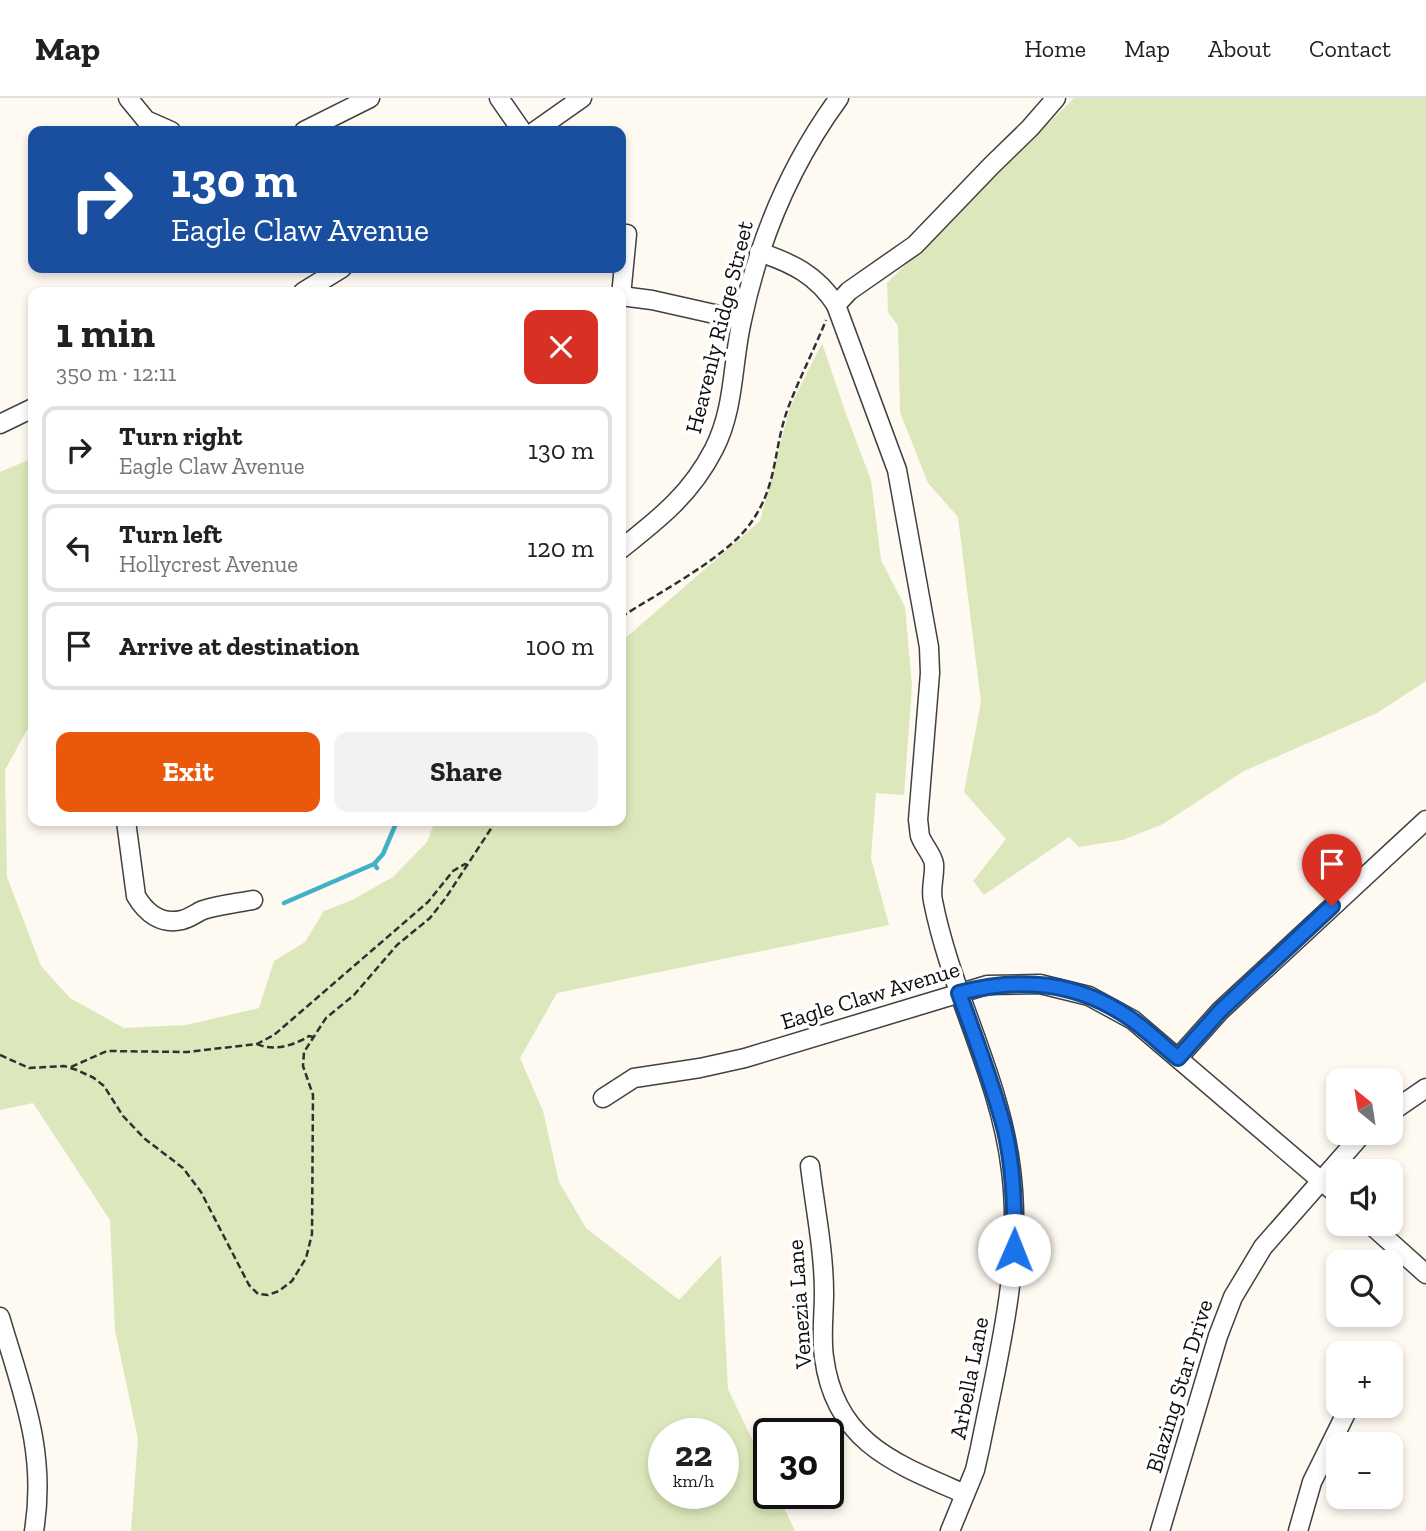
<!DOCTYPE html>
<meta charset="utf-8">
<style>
:root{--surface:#fff;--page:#f2f2f2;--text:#202124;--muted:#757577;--line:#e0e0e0;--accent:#ea580c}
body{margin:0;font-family:"Zilla Slab",serif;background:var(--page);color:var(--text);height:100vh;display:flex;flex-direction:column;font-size:26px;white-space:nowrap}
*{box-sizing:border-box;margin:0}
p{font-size:23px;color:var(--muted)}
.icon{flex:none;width:38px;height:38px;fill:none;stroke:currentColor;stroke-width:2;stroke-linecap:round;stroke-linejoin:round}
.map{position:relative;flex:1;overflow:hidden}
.side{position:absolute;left:28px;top:189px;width:598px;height:539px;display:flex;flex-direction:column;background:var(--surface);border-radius:14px;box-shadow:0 4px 10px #0003}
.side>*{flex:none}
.top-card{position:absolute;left:28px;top:28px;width:598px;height:147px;border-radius:14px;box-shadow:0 4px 10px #0003;background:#1a4fa0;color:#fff;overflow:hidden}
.needle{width:46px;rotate:330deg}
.buttons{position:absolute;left:1326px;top:970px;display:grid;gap:14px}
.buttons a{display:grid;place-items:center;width:77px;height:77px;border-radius:14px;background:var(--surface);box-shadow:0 4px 10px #0003;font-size:35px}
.speed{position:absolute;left:648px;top:1320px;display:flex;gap:14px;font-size:35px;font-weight:700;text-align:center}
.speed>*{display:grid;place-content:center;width:91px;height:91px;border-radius:50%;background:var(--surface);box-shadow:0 4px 10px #0003;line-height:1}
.speed small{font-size:18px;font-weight:400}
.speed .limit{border:4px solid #111;border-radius:10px;background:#fff;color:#111}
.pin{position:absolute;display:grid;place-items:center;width:60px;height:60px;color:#fff;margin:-72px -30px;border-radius:50% 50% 50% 0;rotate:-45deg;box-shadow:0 0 7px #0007}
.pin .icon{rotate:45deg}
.me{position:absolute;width:77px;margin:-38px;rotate:1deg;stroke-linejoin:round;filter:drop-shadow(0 0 5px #0008)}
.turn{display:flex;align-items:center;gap:24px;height:147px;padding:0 28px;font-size:32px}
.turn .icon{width:91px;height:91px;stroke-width:2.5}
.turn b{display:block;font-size:49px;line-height:60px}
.round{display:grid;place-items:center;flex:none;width:74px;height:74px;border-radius:14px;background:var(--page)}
.headline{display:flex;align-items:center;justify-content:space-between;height:119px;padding:0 28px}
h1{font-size:42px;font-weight:800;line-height:52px}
.primary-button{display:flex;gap:14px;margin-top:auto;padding:14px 28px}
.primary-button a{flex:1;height:80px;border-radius:14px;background:var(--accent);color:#fff;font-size:28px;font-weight:800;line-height:80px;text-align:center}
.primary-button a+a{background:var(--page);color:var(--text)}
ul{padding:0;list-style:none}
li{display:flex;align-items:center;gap:21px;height:88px;margin:0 14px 10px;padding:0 14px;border:4px solid var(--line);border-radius:14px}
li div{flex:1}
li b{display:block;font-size:26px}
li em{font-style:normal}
header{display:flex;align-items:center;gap:42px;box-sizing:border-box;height:98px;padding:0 35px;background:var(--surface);border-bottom:2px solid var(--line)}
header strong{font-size:33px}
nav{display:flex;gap:38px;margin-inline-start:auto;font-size:24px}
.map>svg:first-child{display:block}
</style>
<header>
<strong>Map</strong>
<nav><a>Home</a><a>Map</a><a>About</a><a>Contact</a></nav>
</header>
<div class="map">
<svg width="1426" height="1433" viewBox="0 0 1426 1433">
<rect width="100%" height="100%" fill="#fef9f1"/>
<!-- green -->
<g fill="#dce8bb" fill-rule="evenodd">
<polygon points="1074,0 1426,0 1426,583 1377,615 1244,673 1163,726 1123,742 1079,749 1069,739 984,797 973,783 1006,741 964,694 981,604 958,419 928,385 900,314 898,228 888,214 887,185"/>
<path d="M822 245 846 316 871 382 881 462 905 509 912 588 904 697 876 695 871 760 889 827 557 895 520 960 543 1013 559 1084 586 1130 679 1202 721 1157 728 1291 768 1375V1395H777L795 1433H131L138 1341 115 1232 110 1122 33 1005 0 1012V374L33 360V621L5 672 7 779 41 868 70 900 124 930 186 927 259 910 274 863 305 844 324 813 352 802 393 779 427 744 435 723H621V544L760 423 790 309ZM663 1335H723V1395H663Z"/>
</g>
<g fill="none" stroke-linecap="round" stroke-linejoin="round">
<!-- stream -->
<g stroke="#41b1c8" stroke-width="4.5">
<polyline points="377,770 374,766 383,756 397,723"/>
<polyline points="284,805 374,766"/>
</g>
<defs>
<g id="minor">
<polyline points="128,0 146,22 171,33"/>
<polyline points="499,0 522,33"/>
<polyline points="304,33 370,0"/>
<polyline points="535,33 582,0"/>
<path d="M759 154C792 165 817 177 836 207L897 372 929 549 930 575 918 722C919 727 919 733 920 738 923 747 933 757 934 766 935 779 930 790 933 803 951 895 1000 979 1011 1072 1023 1166 998 1259 980 1350L975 1372 950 1433"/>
<polyline points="303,194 342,170"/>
<polyline points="621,198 652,202 741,222"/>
<polyline points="621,198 627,136"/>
<polyline points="836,207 849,193 915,147 991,68 1030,30 1056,0"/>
<polyline points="0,326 33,310"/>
<path d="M621 451C660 420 691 396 714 351 735 310 732 265 742 222 759 141 790 67 839 0"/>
<path d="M126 723 136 798C146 815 161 827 182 822 190 820 196 815 203 812 219 807 237 805 253 802"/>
<polyline points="1178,960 1220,913 1426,722"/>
<polyline points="603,1000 634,980 700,970 745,960 987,887 1040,886 1089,898 1133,922 1339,1098"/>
<polyline points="1391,1014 1426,990"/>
<path d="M810 1068C815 1110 824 1153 824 1195 824 1217 821 1238 824 1259 835 1345 896 1366 965 1396"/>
<polyline points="1369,1125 1426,1176"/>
<path d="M0 1219C22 1294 47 1353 34 1433"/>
<polyline points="1160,1433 1218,1238 1233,1199 1263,1149 1364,1034"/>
<polyline points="1298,1433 1312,1384 1350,1307"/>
</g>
</defs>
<!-- minor casing -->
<use href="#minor" stroke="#414141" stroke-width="21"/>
<!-- path -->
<g stroke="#303030" stroke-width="2.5" stroke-dasharray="7 3.5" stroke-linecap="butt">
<path d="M621 519C657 496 721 462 747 430 779 389 772 354 788 310 799 281 814 252 826 222"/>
<path d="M257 946C273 954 295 947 309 938L313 939"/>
<polyline points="0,957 29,970 64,968 77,972 94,980 104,988 123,1018 145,1041 183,1070 201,1094 249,1187 258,1196 268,1197 279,1193 292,1183 306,1160 312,1136 313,997 303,968 304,954 326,920 354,897 397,847 430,820 445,801 496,723"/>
<polyline points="71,969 107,953 187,954 257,946 274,937 428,804 453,773 465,766 467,767"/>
</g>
<!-- minor -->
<use href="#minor" stroke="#fff" stroke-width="18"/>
</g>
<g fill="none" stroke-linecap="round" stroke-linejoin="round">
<defs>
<path id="route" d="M1014 1152C1015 1112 1014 1072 1005 1033 993 986 975 940 959 895 1021 879 1077 883 1131 921 1148 933 1162 947 1178 960L1220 913 1332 808"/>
</defs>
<!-- route casing -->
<use href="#route" stroke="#114b97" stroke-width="18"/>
<!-- route -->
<use href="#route" stroke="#1a73e8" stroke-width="12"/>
</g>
<g text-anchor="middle" stroke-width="7" stroke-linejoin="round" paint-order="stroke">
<!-- street labels -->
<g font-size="23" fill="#0e0e0e" stroke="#fff">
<text transform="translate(719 229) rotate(-76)" y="8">Heavenly Ridge Street</text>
<text transform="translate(870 897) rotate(-17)" y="8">Eagle Claw Avenue</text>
<text transform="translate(799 1206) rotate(-94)" y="8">Venezia Lane</text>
<text transform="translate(969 1280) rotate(-79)" y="8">Arbella Lane</text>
<text transform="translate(1179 1288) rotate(-73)" y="8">Blazing Star Drive</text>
</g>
</g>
</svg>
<div class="buttons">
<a><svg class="needle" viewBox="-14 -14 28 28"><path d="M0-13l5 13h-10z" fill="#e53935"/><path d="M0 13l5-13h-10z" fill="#757577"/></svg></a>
<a><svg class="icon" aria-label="sound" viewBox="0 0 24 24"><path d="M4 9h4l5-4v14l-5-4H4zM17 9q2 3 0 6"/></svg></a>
<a><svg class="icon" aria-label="search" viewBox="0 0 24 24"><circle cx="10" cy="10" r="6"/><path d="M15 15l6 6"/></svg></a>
<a>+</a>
<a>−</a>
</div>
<div class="speed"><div>22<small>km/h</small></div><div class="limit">30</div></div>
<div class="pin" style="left:1332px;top:808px;background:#d93025"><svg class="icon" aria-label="arrive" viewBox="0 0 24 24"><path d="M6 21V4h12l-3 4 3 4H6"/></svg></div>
<svg class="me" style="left:1014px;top:1152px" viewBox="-20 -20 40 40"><circle r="19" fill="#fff"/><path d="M0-13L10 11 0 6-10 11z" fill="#1a73e8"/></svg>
<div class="top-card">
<div class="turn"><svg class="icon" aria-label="right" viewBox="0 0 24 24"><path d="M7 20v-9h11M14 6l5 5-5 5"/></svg><div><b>130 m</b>Eagle Claw Avenue</div></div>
</div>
<section class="side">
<div class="headline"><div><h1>1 min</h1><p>350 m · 12:11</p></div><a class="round" style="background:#d93025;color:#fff"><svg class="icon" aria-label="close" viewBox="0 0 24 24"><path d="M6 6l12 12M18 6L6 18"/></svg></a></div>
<ul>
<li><svg class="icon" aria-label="right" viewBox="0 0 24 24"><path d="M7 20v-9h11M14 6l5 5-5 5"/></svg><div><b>Turn right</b><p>Eagle Claw Avenue</p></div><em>130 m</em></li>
<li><svg class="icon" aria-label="left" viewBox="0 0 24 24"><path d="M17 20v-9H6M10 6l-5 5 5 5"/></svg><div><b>Turn left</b><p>Hollycrest Avenue</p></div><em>120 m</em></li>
<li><svg class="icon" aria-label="arrive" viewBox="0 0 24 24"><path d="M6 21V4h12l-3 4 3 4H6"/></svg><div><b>Arrive at destination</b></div><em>100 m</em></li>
</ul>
<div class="primary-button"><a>Exit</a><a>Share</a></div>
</section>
</div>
